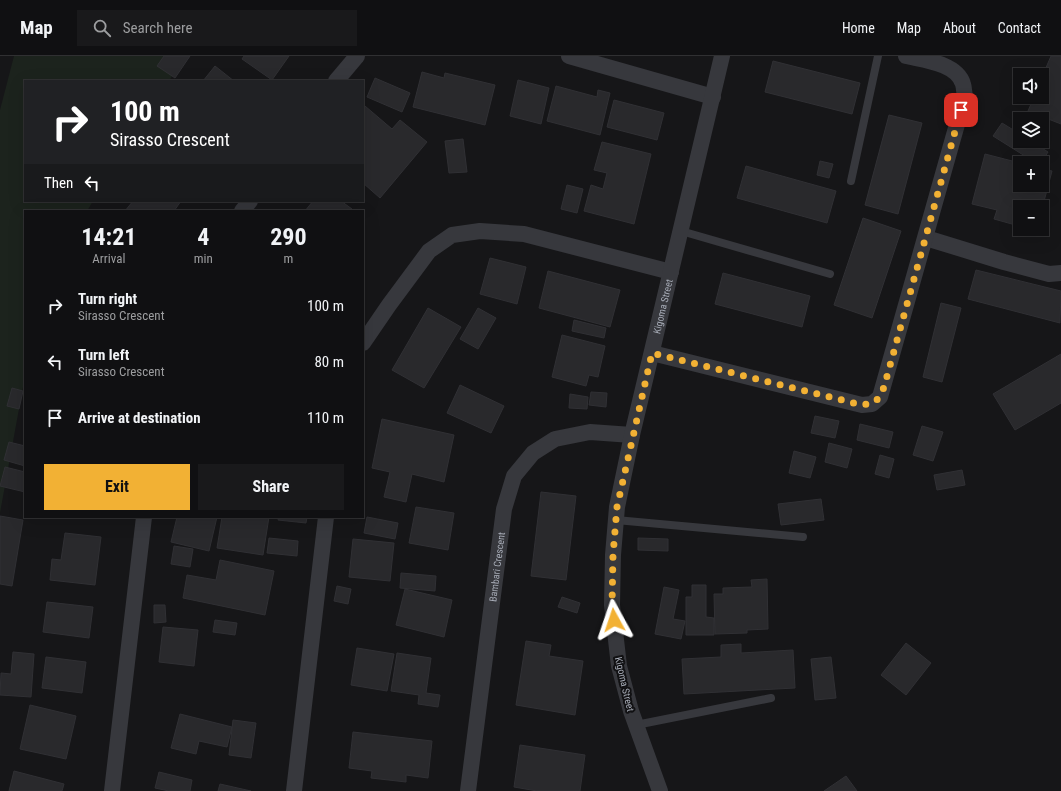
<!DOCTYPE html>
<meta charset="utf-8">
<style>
:root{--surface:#101012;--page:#19191b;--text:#f1f3f6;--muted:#9c9d9f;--line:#303032;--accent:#f2b134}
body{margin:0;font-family:"Roboto Condensed",sans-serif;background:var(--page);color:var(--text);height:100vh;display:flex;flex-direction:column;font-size:15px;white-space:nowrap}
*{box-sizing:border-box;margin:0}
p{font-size:13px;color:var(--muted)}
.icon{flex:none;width:22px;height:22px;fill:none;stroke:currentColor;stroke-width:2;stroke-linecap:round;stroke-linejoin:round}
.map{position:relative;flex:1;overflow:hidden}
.panel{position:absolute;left:24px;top:154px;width:340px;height:308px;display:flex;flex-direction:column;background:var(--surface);border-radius:0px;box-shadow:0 4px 16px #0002,0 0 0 1px var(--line)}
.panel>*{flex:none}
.top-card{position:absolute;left:24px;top:24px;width:340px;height:122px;border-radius:0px;box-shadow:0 4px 16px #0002,0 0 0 1px var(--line);background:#202124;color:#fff;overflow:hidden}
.fabs{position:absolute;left:1013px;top:12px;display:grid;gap:8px}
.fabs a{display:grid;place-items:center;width:36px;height:36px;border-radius:0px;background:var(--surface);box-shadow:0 4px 16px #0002,0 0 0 1px var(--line);font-size:20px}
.pin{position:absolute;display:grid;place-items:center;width:34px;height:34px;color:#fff;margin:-17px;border-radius:8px;box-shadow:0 2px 6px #0006}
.me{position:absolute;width:44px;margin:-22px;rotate:355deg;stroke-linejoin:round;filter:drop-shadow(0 0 3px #0008)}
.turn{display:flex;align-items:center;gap:14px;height:84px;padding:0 20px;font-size:18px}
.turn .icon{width:52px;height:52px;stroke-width:2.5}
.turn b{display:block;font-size:28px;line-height:34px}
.then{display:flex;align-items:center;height:38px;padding:0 20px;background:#0003;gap:8px;font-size:15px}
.eta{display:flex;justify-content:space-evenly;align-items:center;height:68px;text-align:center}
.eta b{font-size:24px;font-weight:700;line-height:28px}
.button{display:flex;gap:8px;margin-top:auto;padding:8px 20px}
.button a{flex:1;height:46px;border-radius:0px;background:var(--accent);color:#111;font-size:16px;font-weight:700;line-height:46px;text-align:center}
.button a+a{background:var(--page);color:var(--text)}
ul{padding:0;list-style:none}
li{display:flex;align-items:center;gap:12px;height:56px;padding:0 20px}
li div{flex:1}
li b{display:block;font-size:15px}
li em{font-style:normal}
header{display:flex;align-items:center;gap:24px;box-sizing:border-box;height:56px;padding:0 20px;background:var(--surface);border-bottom:1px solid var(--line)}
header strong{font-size:19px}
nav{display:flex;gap:22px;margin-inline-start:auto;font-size:14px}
.search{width:280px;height:36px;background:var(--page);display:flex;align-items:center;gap:10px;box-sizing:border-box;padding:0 14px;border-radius:0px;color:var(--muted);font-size:15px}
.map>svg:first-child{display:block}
</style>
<header>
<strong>Map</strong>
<div class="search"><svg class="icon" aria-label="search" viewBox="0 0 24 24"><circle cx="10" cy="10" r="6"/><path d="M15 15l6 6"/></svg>Search here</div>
<nav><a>Home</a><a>Map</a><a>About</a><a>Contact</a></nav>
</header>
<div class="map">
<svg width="1061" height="735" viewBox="0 0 1061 735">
<rect width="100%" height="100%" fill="#161618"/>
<!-- green -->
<polygon fill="#1c231d" points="14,0 184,0 169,25 25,25 25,145 93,145 87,155 25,155 25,320 0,457 0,54"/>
<!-- building -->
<g fill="#29292c" stroke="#303034">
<polygon points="164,0 190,0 175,22 157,10"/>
<polygon points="244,0 289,0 272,24 242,3"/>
<polygon points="1051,0 1061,0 1061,68 1028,55 1034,41 1042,41 1042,21"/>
<polygon points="773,5 860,27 852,58 765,36"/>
<polygon points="215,10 234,25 203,25"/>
<polygon points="422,16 444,22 445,17 495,29 485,69 413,51"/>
<polygon points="375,22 410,37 402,56 367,41"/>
<polygon points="518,24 549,32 541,68 510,60"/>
<polygon points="556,30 597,41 598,34 610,37 600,79 547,65"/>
<polygon points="614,44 664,57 657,84 607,71"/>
<polygon points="365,50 392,73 400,64 427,86 380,142 363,127 363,53"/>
<polygon points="889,59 922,67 898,158 865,149"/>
<polygon points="1002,67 1020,78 1020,85 1031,85 1048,96 1041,107 1036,107 993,80"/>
<polygon points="463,83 467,116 449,117 445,85"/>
<polygon points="602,86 651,98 634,168 584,155 591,129 603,133 607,117 594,114"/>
<polygon points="985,98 1020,107 1020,129 1042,129 1042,113 1052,115 1042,153 1042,151 1020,151 1019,170 994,163 997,154 972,148"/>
<polygon points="820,105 833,108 829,122 817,119"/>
<polygon points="746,110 836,135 827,167 737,142"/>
<polygon points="567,129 583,133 577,157 561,153"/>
<polygon points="133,145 181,145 174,155 125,155"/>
<polygon points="313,145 341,145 352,153 351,155 305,155"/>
<polygon points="863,162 901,175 872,262 834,249"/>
<polygon points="490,202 526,211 517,248 480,238"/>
<polygon points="976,214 1061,235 1060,267 968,243"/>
<polygon points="548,215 620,234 610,271 539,252"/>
<polygon points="723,217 810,240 802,271 715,248"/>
<polygon points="941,247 961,252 942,326 923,321"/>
<polygon points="428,252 461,271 424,332 392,314"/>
<polygon points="478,252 496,262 478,293 460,283"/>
<polygon points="574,264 606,272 604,282 572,275"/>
<polygon points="562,279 605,290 598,321 589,319 586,330 552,321"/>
<polygon points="1061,298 1061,347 1015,374 993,338"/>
<polygon points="460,329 504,350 491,377 447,357"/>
<polygon points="12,332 23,335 19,353 7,350"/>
<polygon points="591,336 607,337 606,351 589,349"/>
<polygon points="570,338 588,341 587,353 569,352"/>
<polygon points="815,360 839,365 835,382 811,377"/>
<polygon points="382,363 454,379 444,426 412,418 406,446 384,441 390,416 372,412"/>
<polygon points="860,368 893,376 889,392 857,384"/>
<polygon points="922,370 943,376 933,405 913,399"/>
<polygon points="9,386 25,390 25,410 4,404"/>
<polygon points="829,387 852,393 847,412 825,406"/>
<polygon points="794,395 816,401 810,422 789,417"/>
<polygon points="880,399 894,403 889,422 875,418"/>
<polygon points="5,411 25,416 25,436 0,430"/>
<polygon points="962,414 965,429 937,434 934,419"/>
<polygon points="541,436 576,440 566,524 531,520"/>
<polygon points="821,443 824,464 781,469 778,448"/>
<polygon points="416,451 454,457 448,494 409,487"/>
<polygon points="0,460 23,464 12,530 0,528"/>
<polygon points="177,461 217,461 209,495 171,486"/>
<polygon points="222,461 269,461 263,499 217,492"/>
<polygon points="279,461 307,461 306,467 278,464"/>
<polygon points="367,461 398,467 395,483 364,477"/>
<polygon points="65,477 101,481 95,529 50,524 52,503 61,504"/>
<polygon points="269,482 298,485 297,500 267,497"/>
<polygon points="638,482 668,483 668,495 638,494"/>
<polygon points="353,483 394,487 390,525 349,521"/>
<polygon points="174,490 193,493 190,511 171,508"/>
<polygon points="220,504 274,515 265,559 183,542 187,519 216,524"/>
<polygon points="401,517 436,520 435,535 400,532"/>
<polygon points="767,523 768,573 747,574 747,577 715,578 714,538 723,538 723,532 752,531 751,524"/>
<polygon points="692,529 706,529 706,561 714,562 714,579 686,579 686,541 692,541"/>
<polygon points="337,530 351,533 348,548 334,545"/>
<polygon points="664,531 679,534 673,563 685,565 681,583 655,578"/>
<polygon points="405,533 452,544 444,581 396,569"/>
<polygon points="562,541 580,547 577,557 558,551"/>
<polygon points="47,546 93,551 89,582 43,576"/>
<polygon points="154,549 165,549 166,566 154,567"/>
<polygon points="215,564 237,567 235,579 213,576"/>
<polygon points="163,571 198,574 194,610 159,606"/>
<polygon points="526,585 551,589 549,600 583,605 575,659 516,649"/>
<polygon points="906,587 931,607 906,639 881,619"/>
<polygon points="741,588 741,597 793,594 795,632 684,638 682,603 721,601 721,589"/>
<polygon points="357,592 394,598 387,635 351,629"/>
<polygon points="13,596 34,598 31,641 0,639 1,617 11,618"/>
<polygon points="397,597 431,602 426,637 440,639 438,651 418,648 419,639 391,635"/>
<polygon points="46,601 86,606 82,637 42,632"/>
<polygon points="831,601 836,642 815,644 811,603"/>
<polygon points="30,649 76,660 66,703 20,693"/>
<polygon points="180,658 232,671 227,691 199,685 196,698 171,692"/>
<polygon points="233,664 256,667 251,702 229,699"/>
<polygon points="353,676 432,685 428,722 406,719 406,726 371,722 372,715 349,712"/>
<polygon points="520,689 585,699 580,735 537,735 514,731"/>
<polygon points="14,715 64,728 62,735 9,735"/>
<polygon points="159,716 192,724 190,735 169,735 155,732"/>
<polygon points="846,720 857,735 824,735"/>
<polygon points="220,728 251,735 218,735"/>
</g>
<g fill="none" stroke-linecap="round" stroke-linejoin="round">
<!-- lane -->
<g stroke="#37383d" stroke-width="8">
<polyline points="851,125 878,0"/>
<polyline points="681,175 830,218"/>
<polyline points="616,464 803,481"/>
<polyline points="636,669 771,642"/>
</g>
<!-- street -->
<g stroke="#37383d" stroke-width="16">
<polyline points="569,0 713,41"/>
<polyline points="336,25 357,0"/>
<polyline points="242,155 250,145"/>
<polyline points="926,182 1004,206 1049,218 1061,217"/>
<polyline points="363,287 389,249 429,195 452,179 480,175 524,178 671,216"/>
<path d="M652 297 862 349 872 348 880 341 965 40C964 36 964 31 963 28 957 7 923 4 906 0"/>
<polyline points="112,735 144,461"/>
<polyline points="294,735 326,461"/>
<path id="s1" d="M468 735 504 453 514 420 533 397 555 383 590 376 632 379"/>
<path id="s2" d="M660 735 631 655 619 610 612 549 613 499 617 451 632 379 722 0"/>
</g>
</g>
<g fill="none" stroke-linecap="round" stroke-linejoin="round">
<!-- route -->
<path stroke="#f2b134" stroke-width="7" stroke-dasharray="0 12.6" d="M614 564 612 549 613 499 617 451 652 297 862 349C876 347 879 344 884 331L961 54"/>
</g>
<g text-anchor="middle" stroke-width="4" stroke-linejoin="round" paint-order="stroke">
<!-- street labels -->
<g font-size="10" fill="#a8adb8" stroke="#111113">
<text dy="4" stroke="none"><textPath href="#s2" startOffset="497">Kigoma Street</textPath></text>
<text dy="4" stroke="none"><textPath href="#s1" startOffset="226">Bambari Crescent</textPath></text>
<text transform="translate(625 628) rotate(77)" y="4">Kigoma Street</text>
</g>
</g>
</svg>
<div class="fabs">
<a><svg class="icon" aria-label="sound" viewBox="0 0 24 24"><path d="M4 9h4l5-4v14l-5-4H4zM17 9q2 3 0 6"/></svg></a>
<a><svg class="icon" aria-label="layers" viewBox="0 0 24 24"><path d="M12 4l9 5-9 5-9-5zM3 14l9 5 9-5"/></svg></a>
<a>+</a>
<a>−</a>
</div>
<div class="pin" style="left:961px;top:54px;background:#d93025"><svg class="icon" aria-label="arrive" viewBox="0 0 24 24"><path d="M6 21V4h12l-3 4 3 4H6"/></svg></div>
<svg class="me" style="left:614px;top:564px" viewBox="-20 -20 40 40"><path d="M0-17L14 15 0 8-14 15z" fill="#f2b134" stroke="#fff" stroke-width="4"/></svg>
<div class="top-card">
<div class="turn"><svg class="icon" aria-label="right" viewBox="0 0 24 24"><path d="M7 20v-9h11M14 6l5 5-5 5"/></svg><div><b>100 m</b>Sirasso Crescent</div></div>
<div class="then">Then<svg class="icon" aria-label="left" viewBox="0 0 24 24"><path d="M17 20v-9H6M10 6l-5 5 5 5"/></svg></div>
</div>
<section class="panel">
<div class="eta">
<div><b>14:21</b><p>Arrival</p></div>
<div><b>4</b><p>min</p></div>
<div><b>290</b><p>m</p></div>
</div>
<ul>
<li><svg class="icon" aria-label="right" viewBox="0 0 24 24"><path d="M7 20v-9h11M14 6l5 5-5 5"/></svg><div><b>Turn right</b><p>Sirasso Crescent</p></div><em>100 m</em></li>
<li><svg class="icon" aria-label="left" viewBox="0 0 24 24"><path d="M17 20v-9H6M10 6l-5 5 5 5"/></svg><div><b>Turn left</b><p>Sirasso Crescent</p></div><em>80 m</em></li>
<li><svg class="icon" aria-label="arrive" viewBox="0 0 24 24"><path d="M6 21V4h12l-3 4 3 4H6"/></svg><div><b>Arrive at destination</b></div><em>110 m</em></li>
</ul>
<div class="button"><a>Exit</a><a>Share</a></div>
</section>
</div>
